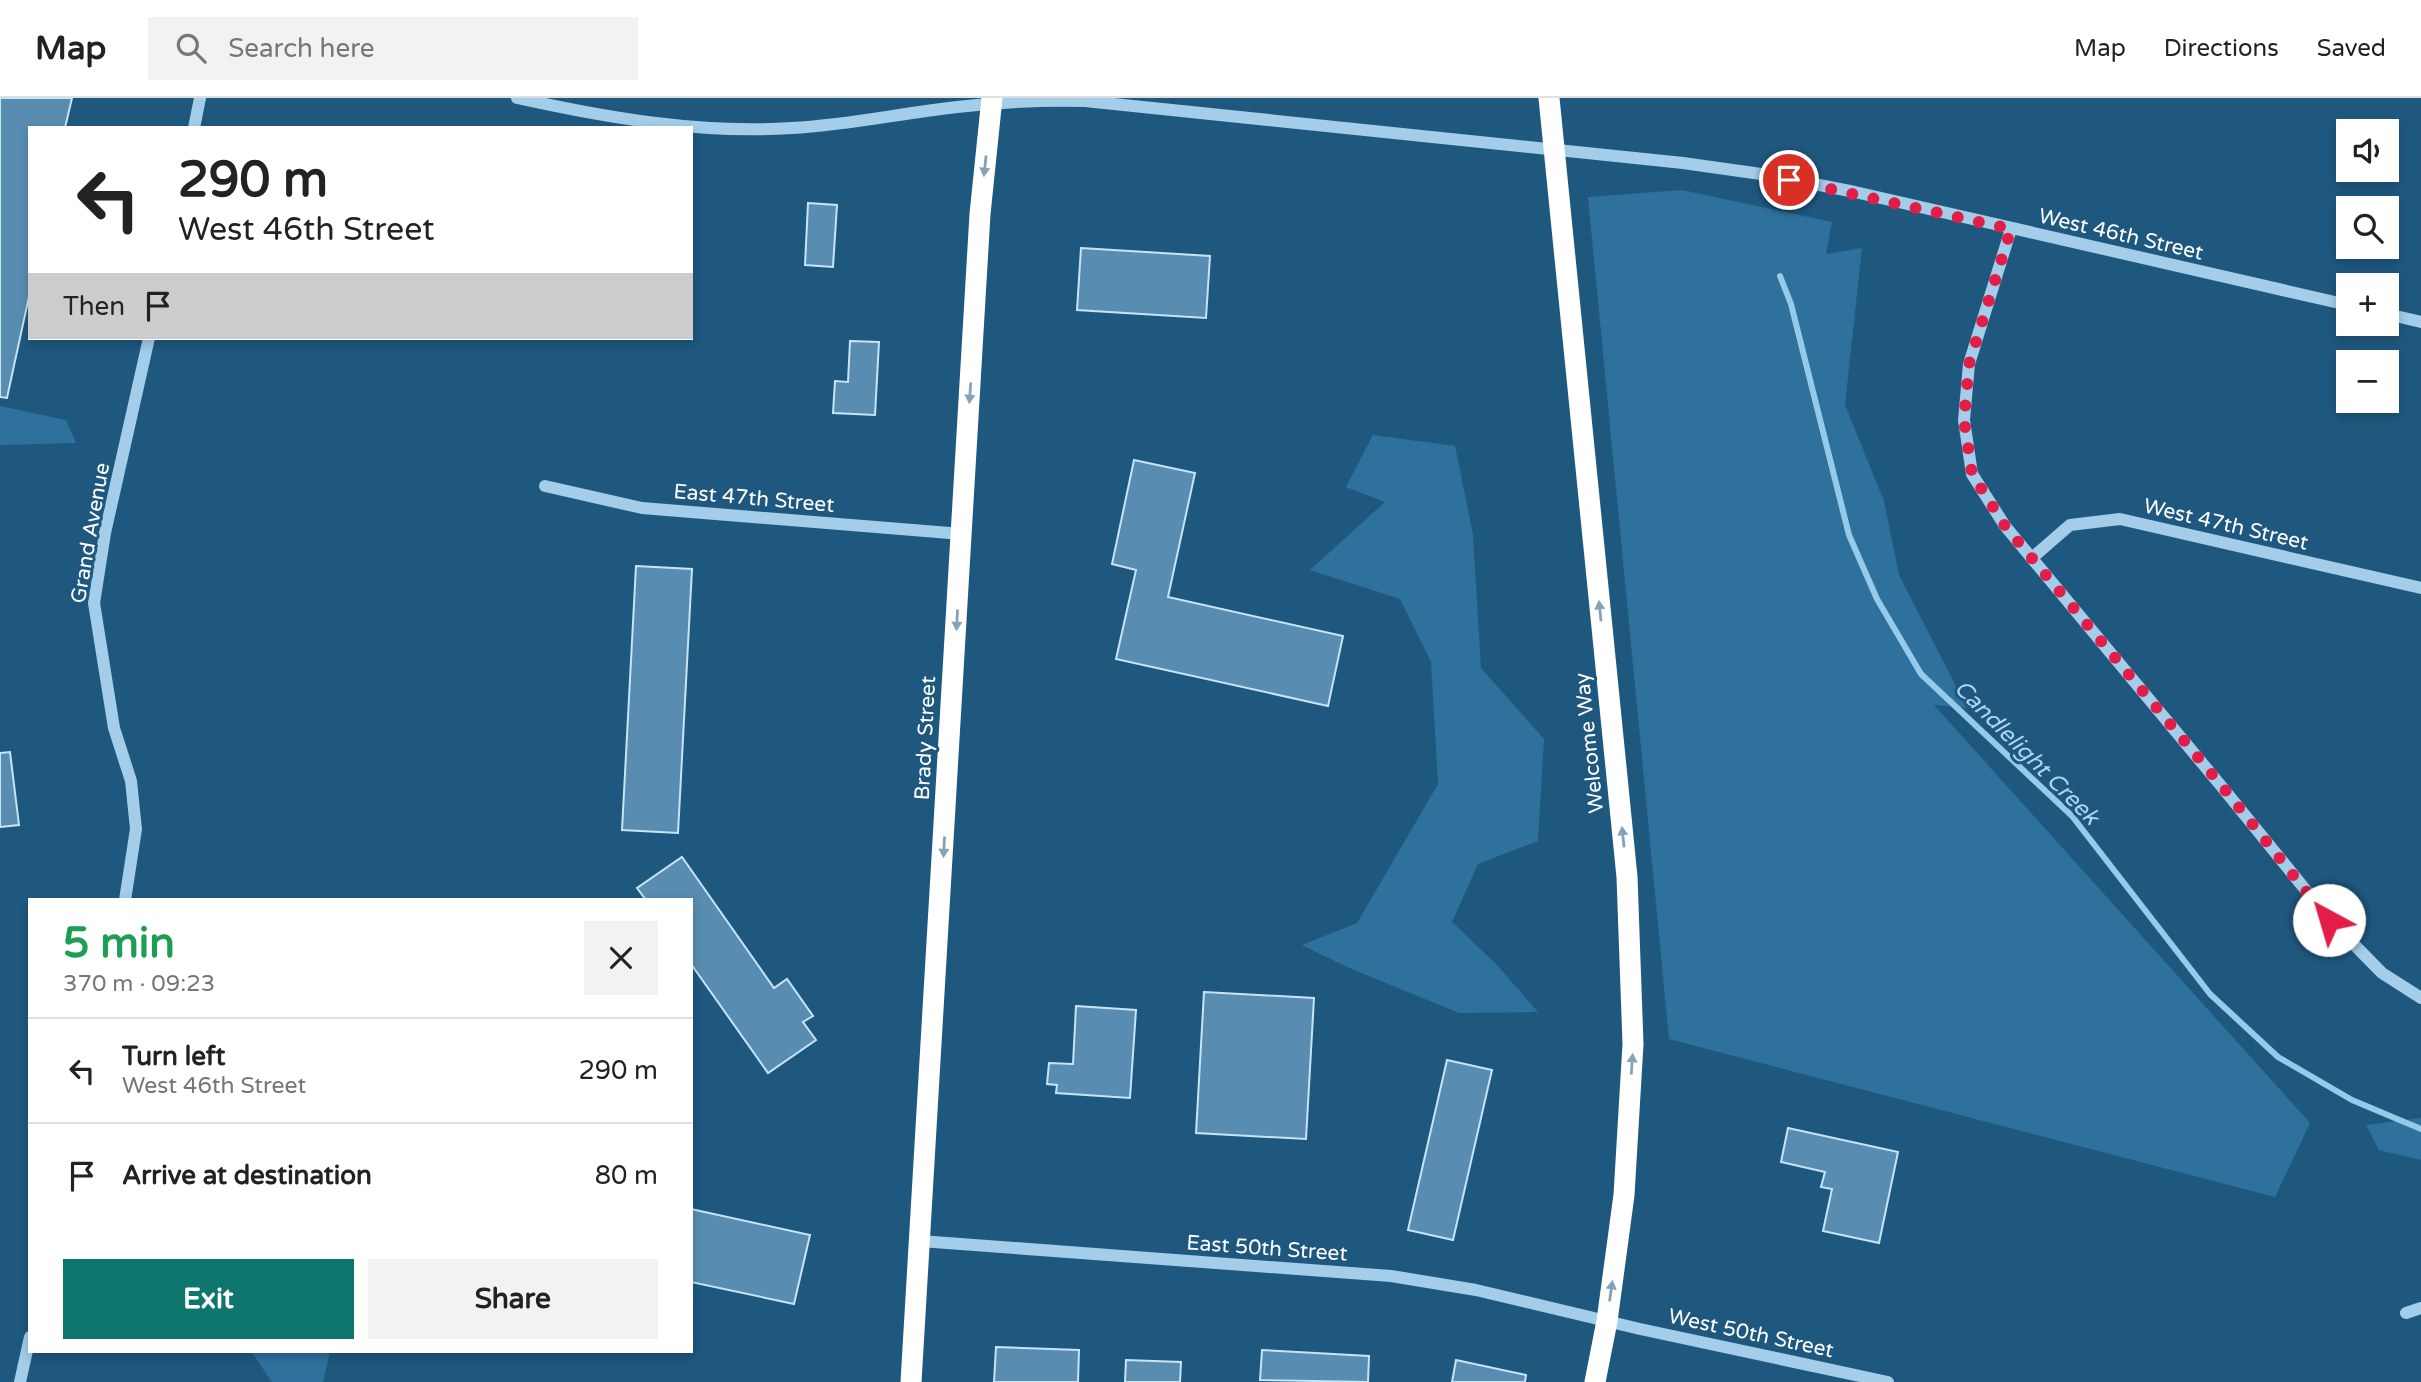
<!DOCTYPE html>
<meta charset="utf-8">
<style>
:root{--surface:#fff;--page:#f2f2f2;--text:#222;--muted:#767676;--line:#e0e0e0;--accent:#0f766e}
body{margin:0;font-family:"Varela Round",sans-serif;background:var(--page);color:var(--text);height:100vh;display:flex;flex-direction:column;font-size:26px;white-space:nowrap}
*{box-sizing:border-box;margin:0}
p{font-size:23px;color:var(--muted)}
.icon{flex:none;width:38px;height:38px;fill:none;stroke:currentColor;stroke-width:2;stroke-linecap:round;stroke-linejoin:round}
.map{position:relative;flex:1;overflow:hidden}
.details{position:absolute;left:28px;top:800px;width:665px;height:455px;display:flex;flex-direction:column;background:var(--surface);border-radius:0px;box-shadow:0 4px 10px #0003}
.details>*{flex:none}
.banner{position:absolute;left:28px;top:28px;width:665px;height:214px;border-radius:0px;box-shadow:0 4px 10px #0003;background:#fff;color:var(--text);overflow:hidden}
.controls{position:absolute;left:2336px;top:21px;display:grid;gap:14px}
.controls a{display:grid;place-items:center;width:63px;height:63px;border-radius:0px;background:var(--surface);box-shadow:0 4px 10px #0003;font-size:35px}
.pin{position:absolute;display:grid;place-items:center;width:60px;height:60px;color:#fff;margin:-30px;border:4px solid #fff;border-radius:50%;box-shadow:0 2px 7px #0007}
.me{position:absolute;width:77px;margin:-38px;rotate:321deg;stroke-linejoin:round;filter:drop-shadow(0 0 5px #0008)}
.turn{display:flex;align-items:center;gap:24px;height:147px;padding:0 35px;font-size:32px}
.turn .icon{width:91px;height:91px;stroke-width:2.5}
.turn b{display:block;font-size:49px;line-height:60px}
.then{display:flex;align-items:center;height:66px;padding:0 35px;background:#0003;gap:14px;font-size:26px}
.round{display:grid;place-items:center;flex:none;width:74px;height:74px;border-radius:0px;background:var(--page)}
.summary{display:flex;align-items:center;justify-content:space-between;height:119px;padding:0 35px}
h1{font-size:42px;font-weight:800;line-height:52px;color:#1e9e55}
.cta{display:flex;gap:14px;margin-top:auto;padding:14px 35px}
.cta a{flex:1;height:80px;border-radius:0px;background:var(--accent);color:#fff;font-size:28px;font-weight:800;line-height:80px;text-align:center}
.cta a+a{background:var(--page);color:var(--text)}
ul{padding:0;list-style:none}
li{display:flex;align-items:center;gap:21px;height:105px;padding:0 35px;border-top:2px solid var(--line)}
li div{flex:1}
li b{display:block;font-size:26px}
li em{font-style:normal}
header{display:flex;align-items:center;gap:42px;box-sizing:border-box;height:98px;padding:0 35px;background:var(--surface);border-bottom:2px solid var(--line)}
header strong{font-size:33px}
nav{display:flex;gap:38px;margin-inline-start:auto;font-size:24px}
.search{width:490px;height:63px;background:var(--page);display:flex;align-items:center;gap:18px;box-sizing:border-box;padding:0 24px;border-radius:0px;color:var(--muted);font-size:26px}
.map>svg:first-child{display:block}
</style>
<header>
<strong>Map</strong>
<div class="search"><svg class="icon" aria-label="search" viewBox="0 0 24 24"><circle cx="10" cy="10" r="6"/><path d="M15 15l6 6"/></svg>Search here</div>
<nav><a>Map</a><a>Directions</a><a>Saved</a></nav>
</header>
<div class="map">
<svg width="2421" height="1284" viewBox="0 0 2421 1284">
<rect width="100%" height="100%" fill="#1f587f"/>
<!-- green -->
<g fill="#2e719c">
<polygon points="1682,92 1832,124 1826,156 1862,150 1845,307 1884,403 1899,477 1967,610 1934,607 2310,1025 2275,1099 1669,941 1588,99"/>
<polygon points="0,308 66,322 76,345 0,347"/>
<polygon points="1373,337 1455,348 1473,437 1481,570 1544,641 1538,743 1478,766 1452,824 1496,866 1538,914 1459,915 1347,869 1302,847 1357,825 1438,686 1431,564 1400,501 1310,472 1385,404 1346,389"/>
<polygon points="2421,1020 2421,1062 2379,1052 2366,1027"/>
<polygon points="251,1253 330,1253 323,1284 272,1284"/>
</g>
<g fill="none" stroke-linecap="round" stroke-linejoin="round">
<!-- stream -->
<polyline stroke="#96caea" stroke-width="6" points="1780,178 1791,206 1849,437 1877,501 1921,576 2072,718 2210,896 2278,959 2352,1002 2421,1031"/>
</g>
<!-- building -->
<g fill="#588db1" stroke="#c7e4f6" stroke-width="2">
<polygon points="0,0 72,0 65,30 30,30 30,194 7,300 0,299"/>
<polygon points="808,105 837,107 833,169 805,167"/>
<polygon points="1081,150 1210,158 1206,220 1077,212"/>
<polygon points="850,243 879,244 875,317 833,315 835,283 848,284"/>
<polygon points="1134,362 1195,375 1168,499 1343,538 1328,608 1116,561 1136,472 1112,466"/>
<polygon points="636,468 692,471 678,735 622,732"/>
<polygon points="10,654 19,727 0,729 0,655"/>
<polygon points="682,759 774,890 787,881 813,918 803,924 816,942 768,975 691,866 691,802 646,802 637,790"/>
<polygon points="1204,894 1314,900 1306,1041 1196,1035"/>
<polygon points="1076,908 1136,912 1130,1000 1056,995 1057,987 1047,986 1049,965 1073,966"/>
<polygon points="1447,962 1492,972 1453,1142 1408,1132"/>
<polygon points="1788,1030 1898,1054 1879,1145 1823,1133 1832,1091 1821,1089 1825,1074 1781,1064"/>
<polygon points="691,1111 810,1137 794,1206 691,1184"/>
<polygon points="996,1249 1079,1252 1078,1284 994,1284"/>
<polygon points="1262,1252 1369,1258 1368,1284 1260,1282"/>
<polygon points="1126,1262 1181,1264 1180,1284 1125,1284"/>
<polygon points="1456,1262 1526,1277 1525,1284 1452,1284"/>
</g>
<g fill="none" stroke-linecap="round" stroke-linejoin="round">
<!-- minor -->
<g stroke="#a3cde8" stroke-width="12">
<path d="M517 0C608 20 699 36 792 30 848 27 902 15 957 9 1000 4 1042 2 1085 3L1683 65 1768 77 1855 94 2348 207"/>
<polyline points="194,30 200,0"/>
<polyline points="2011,131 1969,266 1964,322 1972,376 2005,428 2222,689 2330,822 2382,875 2421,900"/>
<polyline points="2387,216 2421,224"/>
<polyline points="545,388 642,410 962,436"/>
<polyline points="2032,460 2070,427 2120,421 2421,490"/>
<polyline points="125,802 136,731 131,683 114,630 94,505 105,435 149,240"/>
<polyline points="920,1143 1391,1178 1476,1192 1640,1231 1888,1284"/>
<polyline points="2406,1215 2421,1210"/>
<polyline points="20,1284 30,1239"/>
</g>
<!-- highway -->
<g stroke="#fff" stroke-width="21">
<polyline points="1549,0 1627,779 1633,946 1624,1097 1607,1223 1595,1284"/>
<polyline points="911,1284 980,116 992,0"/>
</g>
</g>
<!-- one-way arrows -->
<defs><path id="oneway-solid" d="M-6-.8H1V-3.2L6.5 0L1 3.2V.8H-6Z" transform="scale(1.75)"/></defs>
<g fill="#84a3b9">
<use href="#oneway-solid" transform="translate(985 68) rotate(96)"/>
<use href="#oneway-solid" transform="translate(970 295) rotate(94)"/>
<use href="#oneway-solid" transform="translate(1600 513) rotate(-96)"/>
<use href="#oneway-solid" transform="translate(957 522) rotate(93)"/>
<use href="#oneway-solid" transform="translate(1623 739) rotate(-96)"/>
<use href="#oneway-solid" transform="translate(944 749) rotate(93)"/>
<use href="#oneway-solid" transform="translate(1632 966) rotate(-86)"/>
<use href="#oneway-solid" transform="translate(1611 1193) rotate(-82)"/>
</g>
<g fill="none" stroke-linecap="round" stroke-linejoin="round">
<!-- route -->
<polyline stroke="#e11d48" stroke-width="12" stroke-dasharray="0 21.6" points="1789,82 2011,131 1969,266 1964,322 1972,376 2005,428 2222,688 2329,822"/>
</g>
<g text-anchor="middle" stroke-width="6" stroke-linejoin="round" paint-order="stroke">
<!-- street labels -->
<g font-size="21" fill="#fff" stroke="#1f587f">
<text transform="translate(2121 136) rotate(13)" y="7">West 46th Street</text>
<text transform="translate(754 400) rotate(5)" y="7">East 47th Street</text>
<text transform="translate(2226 426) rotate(13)" y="7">West 47th Street</text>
<text transform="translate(90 435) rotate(-80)" y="7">Grand Avenue</text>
<text transform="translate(925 640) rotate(-87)" y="7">Brady Street</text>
<text transform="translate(1589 645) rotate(-96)" y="7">Welcome Way</text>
<text transform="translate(1267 1150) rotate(4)" y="7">East 50th Street</text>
<text transform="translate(1751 1235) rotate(12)" y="7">West 50th Street</text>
</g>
<!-- water labels -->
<g font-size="23" font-style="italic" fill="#aed6f0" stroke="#1f587f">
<text transform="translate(2027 654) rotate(45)" y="8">Candlelight Creek</text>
</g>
</g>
</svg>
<div class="controls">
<a><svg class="icon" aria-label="sound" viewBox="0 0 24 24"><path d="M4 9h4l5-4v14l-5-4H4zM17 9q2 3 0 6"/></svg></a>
<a><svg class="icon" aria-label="search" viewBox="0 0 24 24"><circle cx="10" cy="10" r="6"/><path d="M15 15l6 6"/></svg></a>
<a>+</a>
<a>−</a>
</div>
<div class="pin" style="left:1789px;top:82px;background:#d93025"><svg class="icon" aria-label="arrive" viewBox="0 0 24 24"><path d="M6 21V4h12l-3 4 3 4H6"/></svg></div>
<svg class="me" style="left:2329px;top:822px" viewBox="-20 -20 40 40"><circle r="19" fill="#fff"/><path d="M0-13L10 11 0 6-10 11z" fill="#e11d48"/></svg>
<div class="banner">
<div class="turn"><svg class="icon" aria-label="left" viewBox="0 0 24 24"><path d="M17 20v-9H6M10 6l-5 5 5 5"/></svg><div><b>290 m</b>West 46th Street</div></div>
<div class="then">Then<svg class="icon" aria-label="arrive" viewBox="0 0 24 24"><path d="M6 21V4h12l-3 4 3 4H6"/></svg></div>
</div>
<section class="details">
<div class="summary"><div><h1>5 min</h1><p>370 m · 09:23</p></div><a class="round"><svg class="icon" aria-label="close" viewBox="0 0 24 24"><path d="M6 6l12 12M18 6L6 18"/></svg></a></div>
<ul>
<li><svg class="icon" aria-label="left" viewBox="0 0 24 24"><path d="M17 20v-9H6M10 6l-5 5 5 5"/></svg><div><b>Turn left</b><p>West 46th Street</p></div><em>290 m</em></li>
<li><svg class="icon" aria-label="arrive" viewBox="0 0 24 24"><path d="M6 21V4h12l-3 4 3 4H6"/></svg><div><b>Arrive at destination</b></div><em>80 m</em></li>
</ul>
<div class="cta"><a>Exit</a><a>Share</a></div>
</section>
</div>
